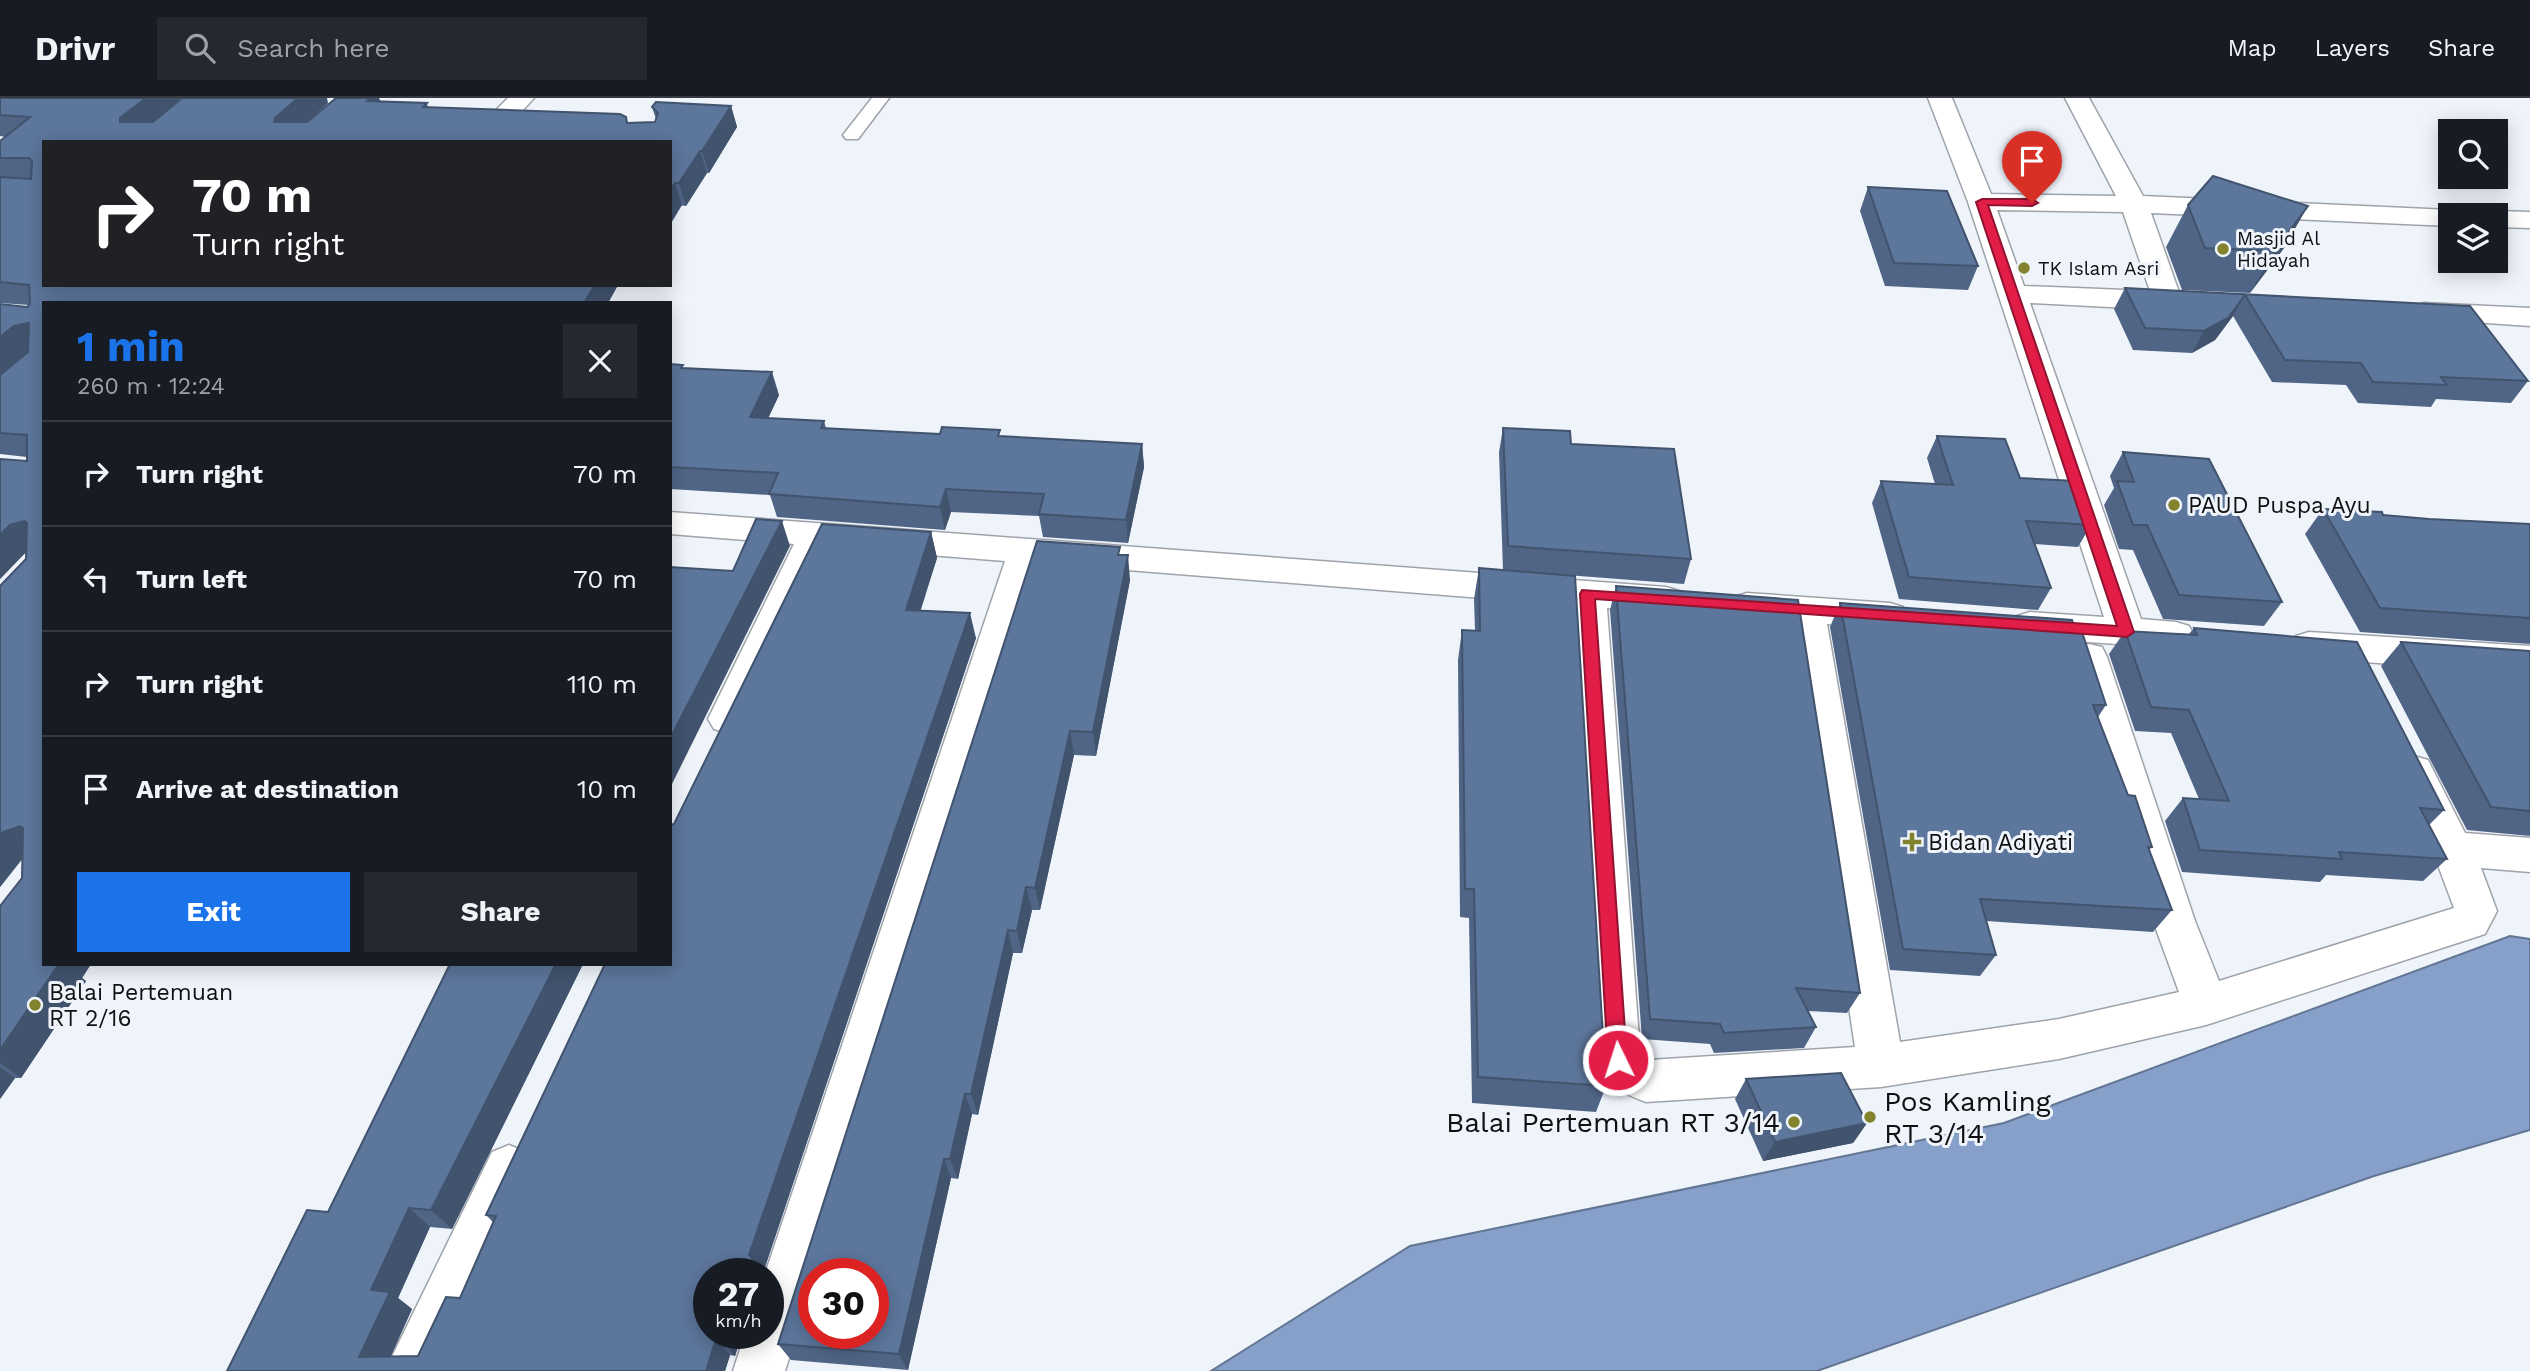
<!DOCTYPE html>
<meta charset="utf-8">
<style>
:root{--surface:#171b24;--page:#242831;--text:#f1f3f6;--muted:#9ea1a6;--line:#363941;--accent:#1a73e8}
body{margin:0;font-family:"Work Sans",sans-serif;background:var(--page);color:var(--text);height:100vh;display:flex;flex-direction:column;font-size:26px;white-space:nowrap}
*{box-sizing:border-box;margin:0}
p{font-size:23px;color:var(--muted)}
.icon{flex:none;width:38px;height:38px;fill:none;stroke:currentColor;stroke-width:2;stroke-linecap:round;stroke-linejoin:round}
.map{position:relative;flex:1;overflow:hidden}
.drawer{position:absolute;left:42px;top:203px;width:630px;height:665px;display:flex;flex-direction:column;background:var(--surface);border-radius:0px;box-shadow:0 4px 18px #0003}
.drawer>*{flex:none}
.top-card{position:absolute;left:42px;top:42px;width:630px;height:147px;border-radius:0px;box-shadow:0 4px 18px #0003;background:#202124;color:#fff;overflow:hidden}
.fabs{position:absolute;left:2438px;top:21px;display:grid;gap:14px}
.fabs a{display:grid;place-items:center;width:70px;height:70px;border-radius:0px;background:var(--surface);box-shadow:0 4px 18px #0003;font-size:35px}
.speed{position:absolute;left:693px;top:1160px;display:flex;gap:14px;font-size:35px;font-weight:700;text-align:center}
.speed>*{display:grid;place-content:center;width:91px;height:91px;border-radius:50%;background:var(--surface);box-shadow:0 4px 18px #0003;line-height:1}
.speed small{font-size:18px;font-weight:400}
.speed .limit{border:10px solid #d22;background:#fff;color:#111}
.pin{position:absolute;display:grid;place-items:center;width:60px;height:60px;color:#fff;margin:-72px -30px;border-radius:50% 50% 50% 0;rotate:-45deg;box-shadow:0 0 7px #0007}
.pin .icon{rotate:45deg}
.me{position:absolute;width:77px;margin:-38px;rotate:356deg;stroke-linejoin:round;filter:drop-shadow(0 0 5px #0008)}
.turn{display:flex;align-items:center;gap:24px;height:147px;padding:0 35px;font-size:32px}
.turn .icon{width:91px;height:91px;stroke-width:2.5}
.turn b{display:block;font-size:49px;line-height:60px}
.round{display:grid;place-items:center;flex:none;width:74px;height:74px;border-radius:0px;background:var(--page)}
.headline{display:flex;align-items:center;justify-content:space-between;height:119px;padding:0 35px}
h1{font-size:42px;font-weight:700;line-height:52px;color:var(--accent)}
.action{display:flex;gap:14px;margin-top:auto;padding:14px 35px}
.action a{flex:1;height:80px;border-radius:0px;background:var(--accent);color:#fff;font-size:28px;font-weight:700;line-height:80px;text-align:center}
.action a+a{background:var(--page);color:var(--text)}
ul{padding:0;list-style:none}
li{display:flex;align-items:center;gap:21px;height:105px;padding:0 35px;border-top:2px solid var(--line)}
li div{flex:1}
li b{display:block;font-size:26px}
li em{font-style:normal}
header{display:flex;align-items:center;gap:42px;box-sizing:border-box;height:98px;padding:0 35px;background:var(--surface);border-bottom:2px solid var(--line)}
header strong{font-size:33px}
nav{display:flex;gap:38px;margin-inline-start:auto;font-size:24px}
.search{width:490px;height:63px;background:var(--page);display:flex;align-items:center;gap:18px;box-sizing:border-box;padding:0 24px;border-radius:0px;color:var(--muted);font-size:26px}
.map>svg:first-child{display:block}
</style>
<header>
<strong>Drivr</strong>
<div class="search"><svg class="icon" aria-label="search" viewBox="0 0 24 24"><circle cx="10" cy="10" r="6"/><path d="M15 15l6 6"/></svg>Search here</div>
<nav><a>Map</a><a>Layers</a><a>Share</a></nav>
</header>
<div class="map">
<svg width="2530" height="1273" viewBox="0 0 2530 1273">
<rect width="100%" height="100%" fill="#eff4fb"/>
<!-- water -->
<polygon fill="#86a0c9" stroke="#627592" stroke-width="2" points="2510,838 2530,841 2530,1032 2374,1078 1817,1273 1211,1273 1410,1148 2004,1025"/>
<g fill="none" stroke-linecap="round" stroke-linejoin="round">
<defs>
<polygon id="service" points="872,0 889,0 858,41 846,41 843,37"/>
<g id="minor">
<polygon points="508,0 534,0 513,23 481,44 450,44 454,39 495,13"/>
<path d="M1928 0H1952L1991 96 2116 98 2065 0H2089L2143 98 2450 112 2462 117H2450V128L2151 115 2180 197 2186 203 2181 209 2168 212 2030 205 2141 521 2176 524 2189 528 2194 537 2189 546 2176 550 2030 540 2017 536 2012 527 2017 518 2030 514 2104 519 1968 104ZM1997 112 2123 114 2150 193 2024 188Z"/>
<polygon points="2496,113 2530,114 2530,130 2496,129 2496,117 2485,117"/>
<polygon points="2424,205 2530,210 2530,228 2414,220 2409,214 2414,208"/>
<path d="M670 414 1666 489 1679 493 1684 502 1679 511 1666 515 1607 510 1640 954 1649 962 1855 949 1791 524 1747 521 1734 517 1729 508 1734 499 1747 495 1890 505 1903 509 1908 518 1903 527 1890 531 1827 526 1900 944 2059 921 2179 894 2153 823 2071 559 2076 549 2089 546 2102 549 2107 559 2195 823 2219 883 2454 810 2432 751 2394 673 2400 662 2414 658 2428 662 2465 735 2530 740V774L2481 770 2497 813 2485 836 2206 927 2059 961 1881 989 1646 1004C1621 995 1606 986 1595 962L1571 507 1039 465 785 1273H733L745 1236H768V1176H765L1005 463 828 449 746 621 740 631 727 635 714 631 708 621 794 446 670 436Z"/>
<polygon points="2309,534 2530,548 2530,576 2309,560 2296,556 2291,547 2296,538"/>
<polygon points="509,1047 526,1054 533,1070 438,1273 385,1273 492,1054"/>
</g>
</defs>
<!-- service casing -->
<use href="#service" stroke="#9ea3aa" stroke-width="3"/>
<!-- minor casing -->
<use href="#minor" stroke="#9ea3aa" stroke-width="3"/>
<!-- service -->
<use href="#service" fill="#fff" fill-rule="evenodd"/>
<!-- minor -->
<use href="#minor" fill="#fff" fill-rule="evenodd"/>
</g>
<!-- wall -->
<g fill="#506586">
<polygon points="0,0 328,5 306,24 381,3 427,5 428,9 628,25 655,24 656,21 652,9 731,8 737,29 709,75 707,75 686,108 44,44 44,187 618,187 608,205 44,205 44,866 91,866 82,880 86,883 21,980 15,980 0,1001 0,808 22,780 22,761 0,789 0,488 26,461 26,454 0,481 0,361 27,363 27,359 0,356 0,277 28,254 0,277 27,209 29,207 0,205 0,43 6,39 0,38"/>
<polygon points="1868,89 1978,168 1968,192 1885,188 1860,113"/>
<polygon points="2188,107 2284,150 2250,195 2182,192 2166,149"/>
<polygon points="2125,190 2470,208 2528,283 2511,305 2436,301 2431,309 2358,305 2346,287 2272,284 2233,218 2215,242 2192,255 2133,252 2114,211"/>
<polygon points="670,266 779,297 768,320 824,323 826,330 1142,346 1144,369 1128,445 1043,439 1039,418 951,414 945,432 777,419 770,397 670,391"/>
<polygon points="1503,330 1571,346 1691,461 1684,486 1553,476 1606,988 1596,1014 1472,1005 1469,820 1460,819 1458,562 1462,532 1475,533 1474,501 1479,470 1503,472 1499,354"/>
<polygon points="1937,338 2020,380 2091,427 2078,449 2034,446 2051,490 2038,512 1899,501 1872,405 1881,383 1935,386 1927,360"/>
<polygon points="2123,354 2282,504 2264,528 2163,521 2133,452 2119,451 2104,407 2114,390 2110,378"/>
<polygon points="2323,411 2429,421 2530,426 2530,546 2360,534 2305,436"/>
<polygon points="931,434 937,460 920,512 976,540 763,1175 709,1236 742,1236 735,1258 730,1257 725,1273 227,1273 328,1114 450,866 583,866 452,1131 430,1129 398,1200 412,1211 391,1258 418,1258 460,1200 493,1124 486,1117 674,726"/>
<polygon points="1121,457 1130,482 1096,658 1074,657 1040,812 1032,812 1022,855 1013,855 978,1017 972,1016 958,1081 951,1080 908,1272 791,1262 778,1246"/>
<polygon points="1616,488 1860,895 1847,915 1808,913 1816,929 1804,950 1714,955 1710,946 1642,941 1610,512"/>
<polygon points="1840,505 2106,607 2098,619 2128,697 2152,749 2149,752 2172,812 2153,834 1986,823 1996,857 1980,878 1890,872 1830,529"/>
<polygon points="2194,530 2444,712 2429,727 2447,761 2423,783 2326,777 2320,784 2182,774 2165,723 2183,700 2199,701 2171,635 2135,633 2109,556 2125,533 2189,536"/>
<polygon points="2401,544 2530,553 2530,738 2467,732 2381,568"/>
<polygon points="1746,981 1867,1025 1853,1045 1763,1063 1735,1001"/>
</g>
<!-- shaded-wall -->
<g fill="#41536d">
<polygon points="146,0 186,0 133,42 120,24 120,20"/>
<polygon points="298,0 327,0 328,5 286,42 274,24 275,20"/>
<polygon points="370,0 379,0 386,15 367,3"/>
<polygon points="731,8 737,29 709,75 702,53"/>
<polygon points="700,53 707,75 686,108 679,85"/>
<polygon points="675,85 682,107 670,127 670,92"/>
<polygon points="2308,108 2284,150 2250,195 2274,153"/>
<polygon points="595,187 618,187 608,205 584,205"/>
<polygon points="2245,197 2233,218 2215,242 2192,255 2204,233"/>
<polygon points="29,225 31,251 0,277 0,239 14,228"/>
<polygon points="772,274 779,297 758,342 750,319"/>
<polygon points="1142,346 1144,369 1128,445 1126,422"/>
<polygon points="946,391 951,414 945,432 940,409"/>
<polygon points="24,423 43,446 30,450 0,481 0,437 10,427"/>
<polygon points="782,423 790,448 670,690 670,641"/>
<polygon points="931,434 937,460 913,537 906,512"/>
<polygon points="1128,457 1130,482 1096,658 1093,634"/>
<polygon points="970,515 976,540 763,1175 763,1176 752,1176 749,1157"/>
<polygon points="1070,633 1074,657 1040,812 1035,790"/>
<polygon points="20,728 43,750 27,755 0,789 0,737 3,734"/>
<polygon points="1026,789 1032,812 1022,855 1017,833"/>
<polygon points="1008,832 1013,855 978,1017 971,996"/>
<polygon points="59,866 91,866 82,880 86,883 21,980 0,965 0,952"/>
<polygon points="556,866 583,866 452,1131 431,1112"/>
<polygon points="0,969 15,980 0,1001"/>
<polygon points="965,996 972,1016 958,1081 950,1061"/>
<polygon points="1867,1025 1853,1045 1763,1063 1775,1044"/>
<polygon points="944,1061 951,1080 908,1272 899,1256"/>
<polygon points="409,1110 430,1129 398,1200 412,1211 384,1273 359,1259 371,1192"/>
<polygon points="723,1236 742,1236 735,1258 721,1241"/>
<polygon points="716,1241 730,1257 725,1273 706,1273"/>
</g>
<!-- building -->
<g fill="#5d769c" stroke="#41536d" stroke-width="2" fill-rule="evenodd">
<polygon points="0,0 146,0 120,20 120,24 153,24 182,0 298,0 275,20 274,24 307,24 336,0 370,0 367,3 427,5 423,9 620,16 626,19 627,25 655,24 658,15 652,9 656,4 731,8 702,53 700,53 679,85 675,85 670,92 670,44 44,44 44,187 595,187 584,205 44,205 44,866 59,866 0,952 0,808 22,780 23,730 20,728 3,734 0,737 0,488 26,461 27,425 24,423 10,427 0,437 0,361 27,363 27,337 0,335 0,277 28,254 29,225 14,228 0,239 0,206 27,209 30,206 29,187 0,184 0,79 31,81 32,63 29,60 0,60 0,43 30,19 0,17"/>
<polygon points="2213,78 2308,108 2274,153 2205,150 2188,107"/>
<polygon points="1868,89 1947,93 1978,168 1894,165"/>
<polygon points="2125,190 2470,208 2528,283 2441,279 2447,287 2373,284 2361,265 2285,262 2245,197 2228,220 2204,233 2145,230"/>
<polygon points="670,266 683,267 681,270 772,274 750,319 824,323 821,330 940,336 942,329 1000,332 998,338 1142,346 1126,422 1039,416 1044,396 946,391 940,409 769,396 778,375 670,369"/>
<polygon points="1503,330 1570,333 1571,346 1674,351 1691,461 1508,448"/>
<polygon points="1937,338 2005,341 2020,380 2076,383 2091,427 2026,423 2051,490 1909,479 1881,383 1953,387"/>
<polygon points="2123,354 2209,361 2282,504 2179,497 2147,427 2133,427 2117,383 2134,384"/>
<polygon points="2323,411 2382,414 2383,417 2429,421 2530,426 2530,520 2380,510"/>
<polygon points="756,421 782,423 670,641 670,469 733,473"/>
<polygon points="822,426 931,434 906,512 970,515 749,1157 752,1160 752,1176 709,1176 709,1236 723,1236 721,1241 716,1241 706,1273 227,1273 307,1112 328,1114 450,866 556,866 431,1112 409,1110 371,1192 390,1194 359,1259 418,1258 446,1199 460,1200 496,1118 486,1117 605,866 670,866 670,727 674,726"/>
<path d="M1037 443 1120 449 1118 457H1128L1093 634 1070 633 1035 790 1026 789 1017 833 1008 832 971 996H965L950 1061H944L899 1256 778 1246ZM814 1176H873V1236H814Z"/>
<polygon points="1479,470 1575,478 1606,988 1478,979 1474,791 1465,791 1462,532 1480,533"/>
<polygon points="1616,488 1798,502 1860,895 1796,890 1816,929 1724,935 1720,926 1650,921"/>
<polygon points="1840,505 2072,522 2075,530 2081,531 2106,607 2093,607 2128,697 2135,698 2152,749 2148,749 2172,812 1980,801 1996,857 1903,851"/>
<polygon points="2194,530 2357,544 2444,712 2420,710 2447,761 2339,754 2342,761 2200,752 2183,700 2229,703 2189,612 2151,609 2125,533 2197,537"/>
<polygon points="2401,544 2530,553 2530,713 2491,709"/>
<polygon points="1841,975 1867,1025 1775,1044 1746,981"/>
</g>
<!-- route -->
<polygon fill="#e11d48" stroke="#92132f" stroke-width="2" points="1982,101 2032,101 2038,105 2032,108 1988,107 2134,534 2127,539 1595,501 1627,962 1624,968 1618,971 1611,968 1608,962 1580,496 1582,492 2117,528 1976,104"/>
<!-- markers -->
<g fill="#82832c" stroke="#eff4fb" stroke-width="2.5">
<circle cx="2223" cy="151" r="7"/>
<circle cx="2024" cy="170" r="7"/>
<circle cx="2174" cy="407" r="7"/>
<path d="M1908.5 733.5h7v7h7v7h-7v7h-7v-7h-7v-7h7z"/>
<circle cx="35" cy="907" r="7"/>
<circle cx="1870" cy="1019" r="7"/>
<circle cx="1794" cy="1024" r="7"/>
</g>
<g text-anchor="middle" stroke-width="6" stroke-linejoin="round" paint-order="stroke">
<!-- far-poi labels -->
<g font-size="19" fill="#0e1012" stroke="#eff4fb" text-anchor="start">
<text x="2237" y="147">Masjid Al<tspan x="2237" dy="22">Hidayah</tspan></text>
<text x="2038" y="177">TK Islam Asri</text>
</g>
<!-- poi labels -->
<g font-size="23" fill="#0e1012" stroke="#eff4fb" text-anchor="start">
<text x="2188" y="415">PAUD Puspa Ayu</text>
<text x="1928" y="752">Bidan Adiyati</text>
<text x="49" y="902">Balai Pertemuan<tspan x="49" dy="26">RT 2/16</tspan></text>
</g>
<!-- near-poi labels -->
<g font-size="28" fill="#0e1012" stroke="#eff4fb" text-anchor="start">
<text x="1884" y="1013">Pos Kamling<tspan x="1884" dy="32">RT 3/14</tspan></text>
<text x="1780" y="1034" text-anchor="end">Balai Pertemuan RT 3/14</text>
</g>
</g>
</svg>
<div class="fabs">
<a><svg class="icon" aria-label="search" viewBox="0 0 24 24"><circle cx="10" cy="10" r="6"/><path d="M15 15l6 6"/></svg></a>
<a><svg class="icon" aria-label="layers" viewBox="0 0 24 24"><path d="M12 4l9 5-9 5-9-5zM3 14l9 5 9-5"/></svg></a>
</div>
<div class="speed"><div>27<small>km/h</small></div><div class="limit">30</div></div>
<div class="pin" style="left:2032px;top:105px;background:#d93025"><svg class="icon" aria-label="arrive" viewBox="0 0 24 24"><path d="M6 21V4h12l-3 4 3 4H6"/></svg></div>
<svg class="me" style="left:1618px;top:962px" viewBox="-20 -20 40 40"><circle r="17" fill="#e11d48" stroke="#fff" stroke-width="3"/><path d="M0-11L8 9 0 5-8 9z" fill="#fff"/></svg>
<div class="top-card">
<div class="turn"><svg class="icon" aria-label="right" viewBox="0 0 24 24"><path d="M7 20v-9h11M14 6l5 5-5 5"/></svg><div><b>70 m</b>Turn right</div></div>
</div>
<section class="drawer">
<div class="headline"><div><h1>1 min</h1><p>260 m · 12:24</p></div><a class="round"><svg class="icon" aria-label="close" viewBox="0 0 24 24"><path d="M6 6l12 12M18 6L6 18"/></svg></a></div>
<ul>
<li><svg class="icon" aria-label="right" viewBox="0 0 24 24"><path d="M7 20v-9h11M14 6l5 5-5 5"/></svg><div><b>Turn right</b></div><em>70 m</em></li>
<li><svg class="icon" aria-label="left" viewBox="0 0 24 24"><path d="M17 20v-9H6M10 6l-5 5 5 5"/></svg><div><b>Turn left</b></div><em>70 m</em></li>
<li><svg class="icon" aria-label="right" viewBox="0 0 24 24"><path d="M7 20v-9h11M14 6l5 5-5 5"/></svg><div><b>Turn right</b></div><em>110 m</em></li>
<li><svg class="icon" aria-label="arrive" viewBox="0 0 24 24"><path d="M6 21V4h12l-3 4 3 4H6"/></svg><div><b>Arrive at destination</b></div><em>10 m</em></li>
</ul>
<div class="action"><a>Exit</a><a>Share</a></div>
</section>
</div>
